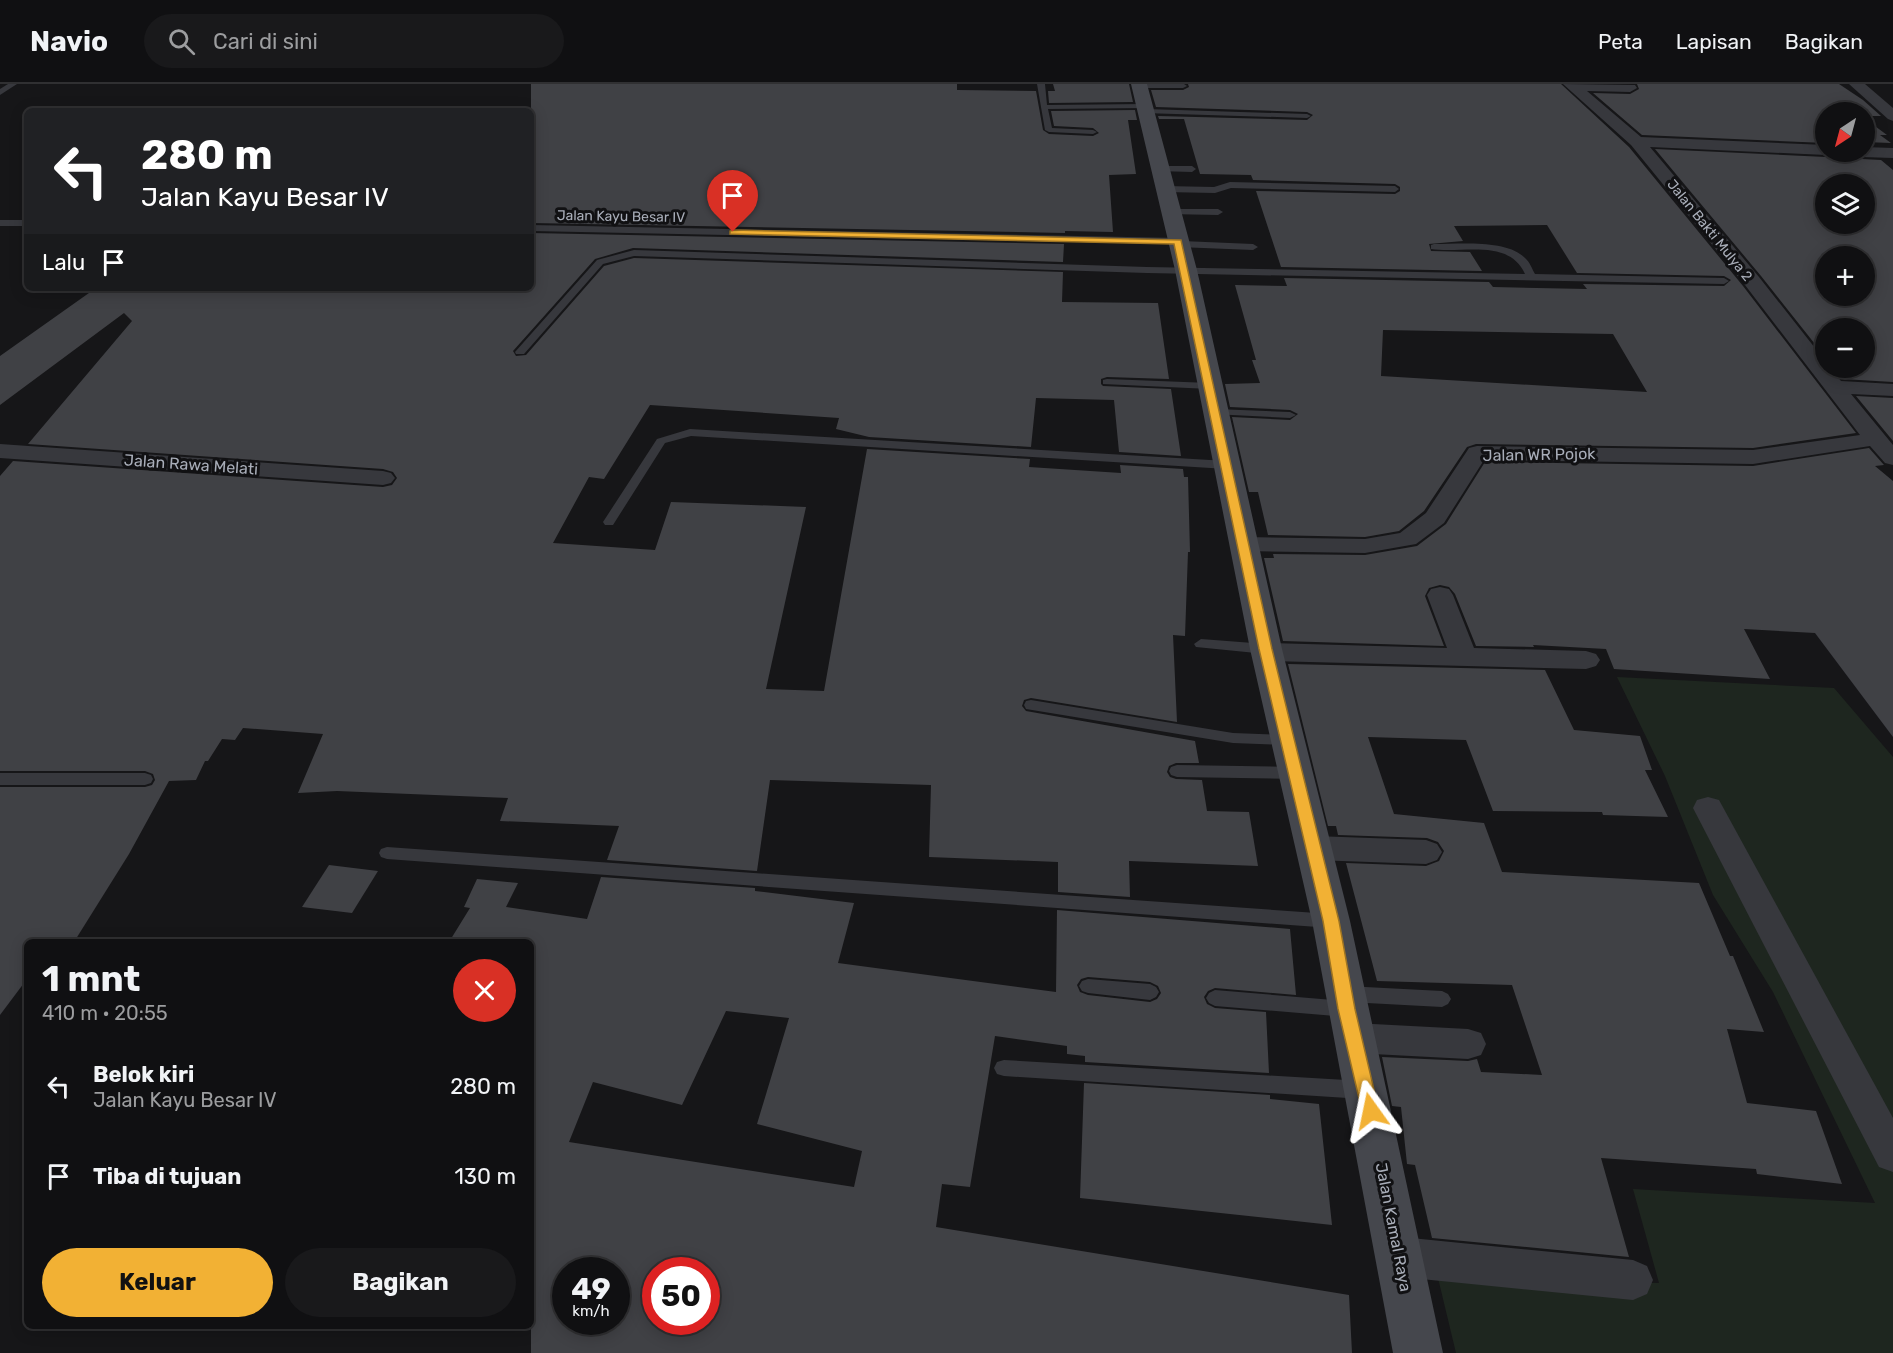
<!DOCTYPE html>
<html lang="id">
<meta charset="utf-8">
<style>
:root{--surface:#101012;--page:#19191b;--text:#f1f3f6;--muted:#9c9d9f;--line:#303032;--accent:#f2b134}
body{margin:0;font-family:Rubik,sans-serif;background:var(--page);color:var(--text);height:100vh;display:flex;flex-direction:column;font-size:22px;white-space:nowrap}
*{box-sizing:border-box;margin:0}
p{font-size:20px;color:var(--muted)}
.icon{flex:none;width:33px;height:33px;fill:none;stroke:currentColor;stroke-width:2;stroke-linecap:round;stroke-linejoin:round}
.map{position:relative;flex:1;overflow:hidden}
.drawer{position:absolute;left:24px;top:855px;width:510px;height:390px;display:flex;flex-direction:column;background:var(--surface);border-radius:9px;box-shadow:0 3px 15px #0003,0 0 0 2px var(--line)}
.drawer>*{flex:none}
.hud{position:absolute;left:24px;top:24px;width:510px;height:183px;border-radius:9px;box-shadow:0 3px 15px #0003,0 0 0 2px var(--line);background:#202124;color:#fff;overflow:hidden}
.needle{width:39px;rotate:216deg}
.fabs{position:absolute;left:1815px;top:18px;display:grid;gap:12px}
.fabs a{display:grid;place-items:center;width:60px;height:60px;border-radius:50%;background:var(--surface);box-shadow:0 3px 15px #0003,0 0 0 2px var(--line);font-size:30px}
.speed{position:absolute;left:552px;top:1173px;display:flex;gap:12px;font-size:30px;font-weight:700;text-align:center}
.speed>*{display:grid;place-content:center;width:78px;height:78px;border-radius:50%;background:var(--surface);box-shadow:0 3px 15px #0003,0 0 0 2px var(--line);line-height:1}
.speed small{font-size:15px;font-weight:400}
.speed .limit{border:9px solid #d22;background:#fff;color:#111}
.pin{position:absolute;display:grid;place-items:center;width:51px;height:51px;color:#fff;margin:-62px -26px;border-radius:50% 50% 50% 0;rotate:-45deg;box-shadow:0 0 6px #0007}
.pin .icon{rotate:45deg}
.me{position:absolute;width:66px;margin:-33px;rotate:348deg;stroke-linejoin:round;filter:drop-shadow(0 0 4px #0008)}
.turn{display:flex;align-items:center;gap:21px;height:126px;padding:0 18px;font-size:27px}
.turn .icon{width:78px;height:78px;stroke-width:2.5}
.turn b{display:block;font-size:42px;line-height:51px}
.then{display:flex;align-items:center;height:57px;padding:0 18px;background:#0003;gap:12px;font-size:22px}
.round{display:grid;place-items:center;flex:none;width:63px;height:63px;border-radius:32px;background:var(--page)}
.overview{display:flex;align-items:center;justify-content:space-between;height:102px;padding:0 18px}
h1{font-size:36px;font-weight:700;line-height:45px}
.action{display:flex;gap:12px;margin-top:auto;padding:12px 18px}
.action a{flex:1;height:69px;border-radius:36px;background:var(--accent);color:#111;font-size:24px;font-weight:700;line-height:69px;text-align:center}
.action a+a{background:var(--page);color:var(--text)}
ul{padding:0;list-style:none}
li{display:flex;align-items:center;gap:18px;height:90px;padding:0 18px}
li div{flex:1}
li b{display:block;font-size:22px}
li em{font-style:normal}
header{display:flex;align-items:center;gap:36px;box-sizing:border-box;height:84px;padding:0 30px;background:var(--surface);border-bottom:2px solid var(--line)}
header strong{font-size:28px}
nav{display:flex;gap:33px;margin-inline-start:auto;font-size:21px}
.search{width:420px;height:54px;background:var(--page);display:flex;align-items:center;gap:15px;box-sizing:border-box;padding:0 21px;border-radius:33px;color:var(--muted);font-size:22px}
.map>svg:first-child{display:block}
</style>
<header>
<strong>Navio</strong>
<div class="search"><svg class="icon" aria-label="search" viewBox="0 0 24 24"><circle cx="10" cy="10" r="6"/><path d="M15 15l6 6"/></svg>Cari di sini</div>
<nav><a>Peta</a><a>Lapisan</a><a>Bagikan</a></nav>
</header>
<div class="map">
<svg width="1893" height="1269" viewBox="0 0 1893 1269">
<rect width="100%" height="100%" fill="#161618"/>
<!-- green -->
<polygon fill="#1e261f" points="1617,593 1834,604 1893,673 1893,1269 1456,1269 1438,1194 1659,1199 1633,1105 1875,1119 1773,908 1713,811 1665,692"/>
<!-- building -->
<g fill="#404145" fill-rule="evenodd">
<polygon points="531,0 957,0 957,6 1036,7 1043,46 1049,50 1093,52 1099,49 1093,44 1054,42 1051,27 1135,26 1137,36 1128,36 1136,90 1109,91 1113,148 1065,147 1065,149 531,139"/>
<polygon points="1053,0 1129,0 1133,18 1049,19 1048,7 1055,7"/>
<path d="M1188 0H1561L1629 63 1743 202 1856 349 1753 364 1476 360 1467 363 1424 427 1399 447 1365 453 1268 451 1258 408H1249L1232 333 1290 336 1298 330 1290 326 1230 323 1225 300 1260 299 1252 276H1256L1235 201 1287 202 1284 194 1489 198 1493 203 1587 205 1583 200 1724 202 1731 196 1724 192 1577 189 1547 141 1454 142 1463 157 1429 160 1431 167 1470 168 1482 187 1281 183 1256 107 1395 110 1400 107V103L1395 100 1253 96 1251 91 1200 90 1184 35H1159L1158 32 1307 36 1313 31 1307 28 1156 23 1151 6H1183L1189 3ZM1383 246 1613 250 1647 308 1381 292Z"/>
<polygon points="1637,0 1839,0 1863,16 1881,32 1864,32 1864,28 1826,28 1826,59 1642,51 1593,9 1630,10 1639,5"/>
<polygon points="1864,34 1887,51 1880,51 1891,59 1864,58"/>
<path d="M1655 65 1826 73 1835 68H1852L1862 75 1881 76 1893 86V298L1842 295 1833 284H1864V244H1826V274L1761 192ZM1826 100H1864V140H1826ZM1826 172H1864V212H1826Z"/>
<polygon points="531,149 1064,160 1063,178 633,164 595,175 513,267 516,272 526,271 604,182 634,174 1063,188 1062,218 1158,219 1169,295 1107,293 1101,295 1101,300 1103,302 1171,305 1181,372 1119,368 1114,316 1036,314 1031,363 869,353 836,345 839,334 650,321 604,395 589,393 553,459 655,466 671,418 806,423 766,605 824,607 867,365 1030,375 1029,383 1121,389 1120,381 1183,385 1184,393 1188,393 1190,468 1188,468 1185,552 1173,551 1177,638 1031,614 1024,616 1022,622 1026,627 1195,657 1199,679 1176,679 1169,682 1167,688 1170,693 1176,695 1202,696 1207,727 1249,728 1258,782 1129,777 1130,813 1058,808 1058,778 929,773 931,701 770,696 757,787 607,776 619,742 500,737 508,714 337,707 298,709 323,650 243,644 235,656 222,655 208,677 205,677 196,696 169,697 129,770 74,858 27,858 27,895 0,931 0,703 145,703 152,701 155,696 153,690 145,687 0,687 0,392 13,377 383,403 392,401 397,394 393,388 383,385 28,360 132,237 124,229 0,321 0,272 96,204 531,204"/>
<polygon points="1856,312 1893,314 1893,357"/>
<polygon points="1869,364 1884,381 1875,382 1893,397 1893,653 1815,549 1744,545 1770,595 1614,585 1606,565 1533,561 1534,563 1476,562 1455,510 1449,503 1440,501 1429,504 1425,512 1444,562 1283,557 1264,474 1274,474 1273,470 1365,471 1417,462 1446,440 1485,378 1753,382"/>
<polygon points="1288,580 1545,586 1574,646 1640,652 1652,686 1645,686 1668,733 1603,731 1602,728 1493,727 1466,656 1368,653 1394,730 1484,739 1502,788 1699,799 1730,872 1733,872 1764,948 1727,945 1747,1019 1816,1027 1842,1100 1757,1090 1756,1085 1601,1074 1629,1173 1432,1154 1415,1081 1407,1080 1401,1023 1392,1022 1382,973 1468,977 1477,975 1481,988 1542,991 1512,901 1377,897 1346,779 1426,782 1439,777 1444,767 1438,758 1427,754 1338,751 1336,742 1328,742"/>
<polygon points="329,781 378,787 352,829 302,823"/>
<path d="M601 793 755 804V807L854 819 838 879 1056 908 1057 826 1290 845 1296 911 1215 904 1208 907 1204 913 1207 920 1215 924 1266 928 1269 989 1085 978V972L1067 970V962L995 952 970 1103 942 1100 936 1143 1349 1211 1352 1269H531V858H449L470 824 464 823 477 795 518 799 506 823 587 835ZM1088 893 1150 898 1158 902 1161 909 1157 915 1150 918 1088 911 1080 908 1077 901 1081 895ZM726 927 789 934 757 1040 862 1067 854 1103 569 1058 593 998 682 1021ZM566 1186H616V1238H566ZM656 1186H706V1238H656Z"/>
<polygon points="1084,999 1270,1011 1270,1015 1319,1020 1332,1141 1080,1114"/>
</g>
<g fill="none" stroke-linecap="round" stroke-linejoin="round">
<!-- lane -->
<g fill="#37383d" fill-rule="evenodd">
<polygon points="8,0 17,0 0,11 0,5"/>
<polygon points="1037,0 1045,0 1047,21 1145,20 1149,22 1145,24 1048,25 1052,44 1093,46 1097,48 1093,50 1049,48 1045,46"/>
<polygon points="1139,0 1184,0 1187,2 1183,4 1140,4 1136,2"/>
<polygon points="1146,25 1307,30 1311,32 1307,34 1143,29 1143,25"/>
<polygon points="1160,82 1192,82 1196,85 1192,88 1157,87 1156,85"/>
<polygon points="1230,98 1395,102 1399,105 1395,108 1231,104 1215,109 1164,108 1160,105 1164,102 1214,103"/>
<polygon points="1170,125 1218,125 1223,128 1218,131 1167,130 1165,128"/>
<rect x="0" y="136" width="27" height="6"/>
<polygon points="531,141 1178,154 1182,157 1253,160 1258,163 1253,166 1178,163 1173,160 531,147"/>
<path d="M1434 160C1459 160 1507 155 1525 174 1530 178 1532 185 1535 190L1724 194 1729 197 1724 200 1147 189 634 172 603 180 524 270H516L515 268 597 176 634 166 1147 183 1525 190C1509 154 1462 170 1431 165V161Z"/>
<polygon points="1107,295 1210,299 1216,302 1210,305 1103,300 1103,296"/>
<polygon points="1216,325 1290,328 1296,331 1290,334 1212,330 1212,326"/>
<polygon points="690,345 1227,377 1233,381 1227,385 691,352 665,359 613,441 605,441 603,438 657,355"/>
<polygon points="1201,555 1266,560 1273,565 1266,570 1196,563 1194,560"/>
<polygon points="1031,616 1233,649 1288,651 1296,656 1288,661 1233,659 1026,625 1024,621 1026,617"/>
<polygon points="1177,681 1296,683 1302,685 1304,689 1302,693 1296,695 1177,693 1171,691 1169,687 1171,683"/>
<polygon points="0,689 145,689 151,691 153,695 151,699 145,701 0,701"/>
<polygon points="387,763 1331,830 1337,832 1340,837 1337,842 1331,844 387,775 381,773 379,769 381,765"/>
<polygon points="1088,895 1150,900 1156,903 1159,908 1156,913 1150,916 1088,909 1082,907 1079,902 1082,897"/>
<polygon points="1346,902 1442,907 1448,910 1451,915 1448,920 1442,923 1348,918 1354,920 1356,925 1354,930 1347,933 1215,922 1209,919 1206,914 1209,909 1215,906 1345,917 1340,915 1337,910 1340,905"/>
<polygon points="1004,976 1363,997 1370,1000 1373,1006 1370,1012 1363,1015 1004,992 997,990 994,984 997,978"/>
</g>
<!-- street -->
<g fill="#37383d" fill-rule="evenodd">
<polygon points="1563,0 1635,1 1637,4 1630,8 1587,7 1641,53 1826,61 1826,68 1833,68 1826,71 1650,63 1759,193 1826,278 1826,284 1830,284 1841,297 1893,300 1893,312 1851,310 1893,361 1893,381 1885,379 1870,362 1753,380 1484,376 1444,439 1416,460 1365,469 1244,467 1235,465 1232,460 1235,455 1244,453 1365,455 1400,449 1426,429 1469,364 1477,362 1753,366 1860,351 1745,201 1631,61"/>
<polygon points="1849,0 1865,0 1893,24 1893,37 1888,35"/>
<polygon points="1864,63 1893,64 1893,74 1862,73 1854,68 1864,68"/>
<polygon points="0,360 383,387 391,389 395,394 391,399 383,401 0,374"/>
<polygon points="1440,503 1449,505 1453,511 1474,564 1586,567 1596,570 1600,576 1596,582 1586,585 1267,577 1257,574 1253,568 1257,562 1267,559 1447,564 1427,511 1431,505"/>
<polygon points="1708,713 1719,716 1893,1034 1893,1088 1879,1083 1693,724 1697,716"/>
<polygon points="1314,752 1426,756 1437,760 1442,768 1437,776 1426,780 1314,776 1303,772 1298,764 1303,756"/>
<polygon points="1354,939 1468,945 1481,949 1486,960 1481,971 1468,975 1354,969 1341,965 1336,954 1341,943"/>
<polygon points="1401,1153 1633,1176 1647,1182 1653,1196 1647,1210 1633,1216 1401,1193 1387,1187 1381,1173 1387,1159"/>
</g>
<!-- secondary -->
<polygon fill="#45474d" fill-rule="evenodd" points="1131,0 1147,0 1197,186 1282,565 1350,837 1443,1269 1393,1269 1312,837 1250,565 1175,186"/>
</g>
<!-- route -->
<polygon fill="#f2b134" stroke="#9d7322" stroke-width="1.5" points="733,146 1181,156 1272,565 1339,837 1355,925 1379,1027 1377,1033 1371,1035 1364,1033 1362,1027 1338,925 1323,837 1259,565 1174,160 730,150 730,147"/>
<g text-anchor="middle" stroke-width="6" stroke-linejoin="round" paint-order="stroke">
<!-- far-street labels -->
<g font-size="14" fill="#a8adb8" stroke="#111113">
<text transform="translate(621 132) rotate(1)" y="5">Jalan Kayu Besar IV</text>
<text transform="translate(1710 146) rotate(51)" y="5">Jalan Bakti Mulya 2</text>
</g>
<!-- street labels -->
<g font-size="16" fill="#a8adb8" stroke="#111113">
<text transform="translate(1539 370) rotate(-1)" y="6">Jalan WR Pojok</text>
<text transform="translate(191 380) rotate(4)" y="6">Jalan Rawa Melati</text>
<text transform="translate(1394 1143) rotate(79)" y="6">Jalan Kamal Raya</text>
</g>
</g>
</svg>
<div class="fabs">
<a><svg class="needle" viewBox="-14 -14 28 28"><path d="M0-13l5 13h-10z" fill="#e53935"/><path d="M0 13l5-13h-10z" fill="#9c9d9f"/></svg></a>
<a><svg class="icon" aria-label="layers" viewBox="0 0 24 24"><path d="M12 4l9 5-9 5-9-5zM3 14l9 5 9-5"/></svg></a>
<a>+</a>
<a>−</a>
</div>
<div class="speed"><div>49<small>km/h</small></div><div class="limit">50</div></div>
<div class="pin" style="left:733px;top:148px;background:#d93025"><svg class="icon" aria-label="arrive" viewBox="0 0 24 24"><path d="M6 21V4h12l-3 4 3 4H6"/></svg></div>
<svg class="me" style="left:1371px;top:1027px" viewBox="-20 -20 40 40"><path d="M0-17L14 15 0 8-14 15z" fill="#f2b134" stroke="#fff" stroke-width="4"/></svg>
<div class="hud">
<div class="turn"><svg class="icon" aria-label="left" viewBox="0 0 24 24"><path d="M17 20v-9H6M10 6l-5 5 5 5"/></svg><div><b>280 m</b>Jalan Kayu Besar IV</div></div>
<div class="then">Lalu<svg class="icon" aria-label="arrive" viewBox="0 0 24 24"><path d="M6 21V4h12l-3 4 3 4H6"/></svg></div>
</div>
<section class="drawer">
<div class="overview"><div><h1>1 mnt</h1><p>410 m · 20:55</p></div><a class="round" style="background:#d93025;color:#fff"><svg class="icon" aria-label="close" viewBox="0 0 24 24"><path d="M6 6l12 12M18 6L6 18"/></svg></a></div>
<ul>
<li><svg class="icon" aria-label="left" viewBox="0 0 24 24"><path d="M17 20v-9H6M10 6l-5 5 5 5"/></svg><div><b>Belok kiri</b><p>Jalan Kayu Besar IV</p></div><em>280 m</em></li>
<li><svg class="icon" aria-label="arrive" viewBox="0 0 24 24"><path d="M6 21V4h12l-3 4 3 4H6"/></svg><div><b>Tiba di tujuan</b></div><em>130 m</em></li>
</ul>
<div class="action"><a>Keluar</a><a>Bagikan</a></div>
</section>
</div>
